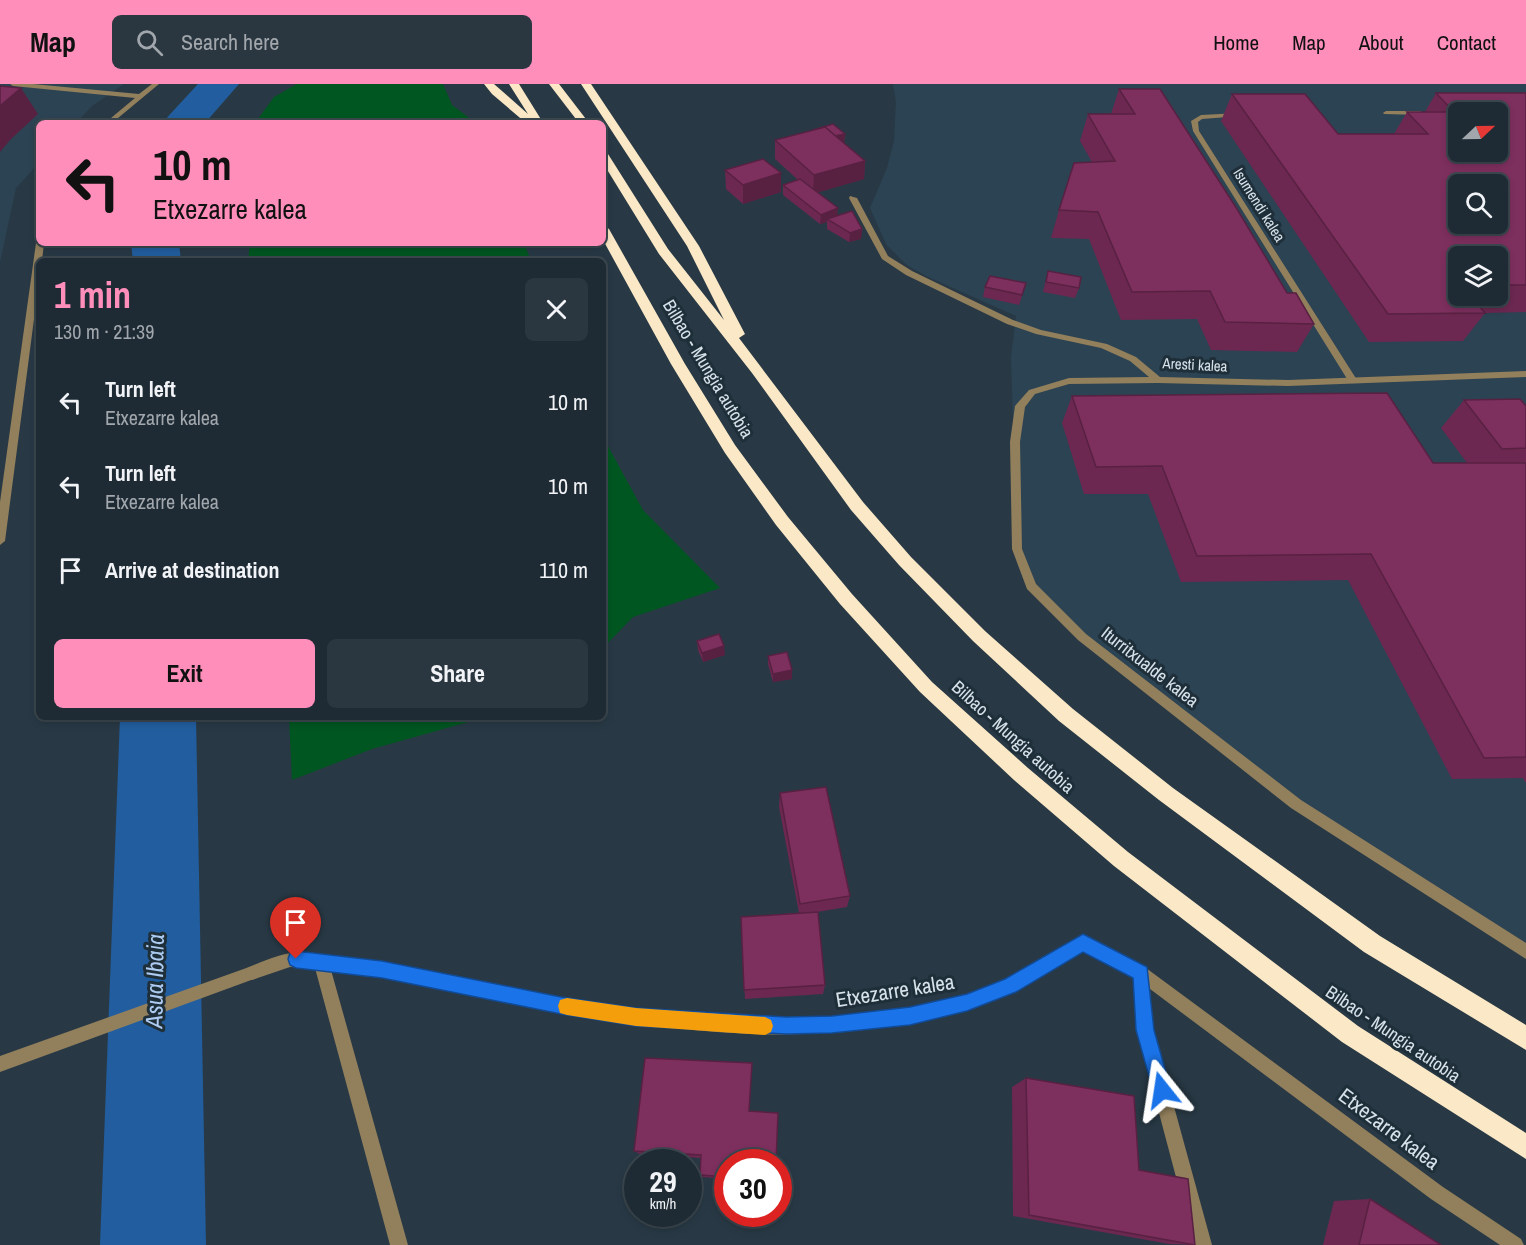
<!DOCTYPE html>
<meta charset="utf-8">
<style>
:root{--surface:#1e2b34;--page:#2b3740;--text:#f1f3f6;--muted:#a1a7ac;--line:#3c474f;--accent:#ff8ebb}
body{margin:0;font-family:"Archivo Narrow",sans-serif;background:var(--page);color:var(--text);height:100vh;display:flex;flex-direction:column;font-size:22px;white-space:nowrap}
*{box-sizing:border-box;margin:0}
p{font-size:20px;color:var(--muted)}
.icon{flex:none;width:33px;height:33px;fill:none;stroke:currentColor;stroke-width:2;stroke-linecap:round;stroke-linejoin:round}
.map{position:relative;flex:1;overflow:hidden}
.side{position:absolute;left:36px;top:174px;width:570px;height:462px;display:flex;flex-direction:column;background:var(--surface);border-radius:9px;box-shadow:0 3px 9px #0003,0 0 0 2px var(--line)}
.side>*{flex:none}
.banner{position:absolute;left:36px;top:36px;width:570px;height:126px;border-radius:9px;box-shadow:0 3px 9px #0003,0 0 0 2px var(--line);background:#ff8ebb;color:#111;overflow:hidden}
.needle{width:39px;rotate:68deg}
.fabs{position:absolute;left:1448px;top:18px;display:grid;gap:12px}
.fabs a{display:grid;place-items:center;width:60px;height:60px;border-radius:9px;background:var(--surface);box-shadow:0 3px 9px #0003,0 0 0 2px var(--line);font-size:30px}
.speed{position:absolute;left:624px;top:1065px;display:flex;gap:12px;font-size:30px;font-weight:700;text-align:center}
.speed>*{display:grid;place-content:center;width:78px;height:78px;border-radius:50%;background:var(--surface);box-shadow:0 3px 9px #0003,0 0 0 2px var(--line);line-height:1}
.speed small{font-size:15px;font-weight:400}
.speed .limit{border:9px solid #d22;background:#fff;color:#111}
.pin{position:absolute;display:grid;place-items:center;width:51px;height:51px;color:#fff;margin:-62px -26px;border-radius:50% 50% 50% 0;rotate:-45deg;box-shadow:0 0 6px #0007}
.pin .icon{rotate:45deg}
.me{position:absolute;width:66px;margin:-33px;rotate:345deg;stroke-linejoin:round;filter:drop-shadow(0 0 4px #0008)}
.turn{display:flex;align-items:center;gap:21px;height:126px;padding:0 18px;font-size:27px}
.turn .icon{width:78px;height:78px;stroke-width:2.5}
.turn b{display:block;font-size:42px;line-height:51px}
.round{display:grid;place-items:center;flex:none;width:63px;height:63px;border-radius:9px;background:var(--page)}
.summary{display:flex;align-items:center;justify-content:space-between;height:102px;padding:0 18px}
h1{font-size:36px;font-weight:700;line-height:45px;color:var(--accent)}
.action{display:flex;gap:12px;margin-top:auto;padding:12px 18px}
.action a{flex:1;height:69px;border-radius:9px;background:var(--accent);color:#111;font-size:24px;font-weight:700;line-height:69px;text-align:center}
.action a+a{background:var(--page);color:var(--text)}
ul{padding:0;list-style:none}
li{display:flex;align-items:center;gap:18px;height:84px;padding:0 18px}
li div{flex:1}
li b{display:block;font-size:22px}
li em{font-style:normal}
header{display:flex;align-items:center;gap:36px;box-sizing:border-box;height:84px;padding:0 30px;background:var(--accent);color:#111}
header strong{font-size:28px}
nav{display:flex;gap:33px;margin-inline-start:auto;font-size:21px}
.search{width:420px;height:54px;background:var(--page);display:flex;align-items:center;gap:15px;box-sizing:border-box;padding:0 21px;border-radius:9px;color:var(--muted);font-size:22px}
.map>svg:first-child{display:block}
</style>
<header>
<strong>Map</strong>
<div class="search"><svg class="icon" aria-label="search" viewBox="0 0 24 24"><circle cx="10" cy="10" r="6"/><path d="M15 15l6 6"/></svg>Search here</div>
<nav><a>Home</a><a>Map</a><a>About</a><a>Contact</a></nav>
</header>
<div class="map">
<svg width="1526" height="1161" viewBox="0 0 1526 1161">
<rect width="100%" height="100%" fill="#283945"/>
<!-- built -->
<g fill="#2c4353" fill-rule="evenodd">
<polygon points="0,0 124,0 92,22 76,39 39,39 39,79 16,104 0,178"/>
<path d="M893 0H1526V868L1296 720 1082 553 1031 502 1017 465 1011 273 1016 232 926 192 907 181 886 160 870 124 887 84 894 57 896 18ZM1458 28H1497V68H1458ZM1458 100H1497V140H1458ZM1458 172H1497V212H1458Z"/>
</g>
<!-- green -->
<g fill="#005621">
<polygon points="297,0 443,0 452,21 476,39 255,39 274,13"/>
<polygon points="250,159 524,159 531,177 248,177"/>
<polygon points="603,353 643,426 720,504 633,533 603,564"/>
<polygon points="289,633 486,633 372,665 292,696"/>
</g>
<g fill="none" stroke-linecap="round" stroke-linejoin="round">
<!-- river -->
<g fill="#225e9f" fill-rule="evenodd">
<polygon points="198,0 239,0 205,39 162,39"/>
<polygon points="131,159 179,159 181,177 133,177"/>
<polygon points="120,633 196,633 206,1161 100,1161"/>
</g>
<!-- lane -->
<g fill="#927f5c" fill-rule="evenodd">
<polygon points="1386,27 1420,27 1423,29 1420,31 1384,30 1383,29"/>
<polygon points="1239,29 1242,31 1241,32 1202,35 1198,38 1199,47 1357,296 1355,298 1349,298 1193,47 1191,37 1201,31"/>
<polygon points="252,882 257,884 259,889 257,894 0,988 0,972"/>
</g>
<!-- street -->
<g fill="#927f5c" fill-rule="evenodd">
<polygon points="10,0 33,0 139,10 152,0 159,0 112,39 105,39 135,14 13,2"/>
<polygon points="850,112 857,114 888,172 912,187 1013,236 1041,246 1107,260 1136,273 1160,293 1288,296 1526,287 1526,293 1288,302 1158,299 1069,300 1035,310 1025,323 1020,358 1022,465 1036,500 1086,550 1301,716 1526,859 1526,875 1291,724 1078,556 1027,505 1012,465 1010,358 1015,322 1029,306 1069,294 1149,293 1130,277 1101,264 1036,250 1007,240 906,191 882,175 849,114"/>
<polygon points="39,157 39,159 44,159 42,177 39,177 39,197 5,457 0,461 0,418 36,159"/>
<path d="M1083 851 1146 884 1443 1103 1521 1155 1524 1161H1500L1431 1115 1150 905 1153 946 1212 1161H1194L1137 946 1134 893 1084 866C1052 887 1020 907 984 920 950 933 914 939 878 944 692 970 513 911 331 886L408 1161H390L315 884 290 883 252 896 247 894 245 889 247 884C265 876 286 867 306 868 392 878 476 898 561 913 695 938 834 947 966 911 996 903 1022 888 1048 872 1060 865 1071 856 1083 851Z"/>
</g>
<!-- highway -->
<g fill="#fae8c6" fill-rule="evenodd">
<polygon points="484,0 494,0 528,30 509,0 519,0 542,37 526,39 492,10"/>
<polygon points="549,0 559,0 589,39 579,39"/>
<polygon points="581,0 591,0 699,162 745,250 739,254 863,418 911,473 985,547 1073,625 1173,704 1380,852 1526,941 1526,966 1364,868 1159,716 1059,637 973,557 899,481 851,426 752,289 659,170 603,79 603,67 608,70 668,165 724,236 687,162"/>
<polygon points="603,141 609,145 685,280 735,361 788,433 852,510 932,598 1028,684 1128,768 1358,942 1526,1049 1526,1075 1342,958 1114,782 1014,696 920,608 840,520 776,441 725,369 671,280 603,156"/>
</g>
</g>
<!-- wall -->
<g fill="#6c2851" fill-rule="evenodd">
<polygon points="1119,5 1287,209 1314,240 1297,268 1211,266 1197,235 1121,236 1089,155 1051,154 1059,126 1092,78 1080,57 1088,30 1111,30"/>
<path d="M1436 9H1526V228L1485 229 1463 257 1369 258 1221 37 1232 10 1338 50H1394L1407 28H1425ZM1458 172H1497V212H1458Z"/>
<polygon points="845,50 844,59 865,77 864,95 817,108 838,132 862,145 861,155 849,158 827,145 827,138 820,140 783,111 783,101 798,96 775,75 775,56"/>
<polygon points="725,86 781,89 781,108 743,120 726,105"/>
<polygon points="1048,187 1079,204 1075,214 1043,208"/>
<polygon points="985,203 1023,209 1019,221 983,213"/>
<polygon points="1072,312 1433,379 1467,379 1441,344 1464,316 1526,322 1526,699 1523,694 1452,695 1348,496 1181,498 1148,410 1084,410 1062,339"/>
<polygon points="697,557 725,571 703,578 698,566"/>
<polygon points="768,572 792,586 792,595 773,598 768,580"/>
<polygon points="780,709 850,812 847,823 817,828 825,901 823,910 745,915 741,833 799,829 779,723"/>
<polygon points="752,979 752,986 728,1078 728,1095 702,1093 700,1091 701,1074 640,1070 634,1067"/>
<polygon points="1026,994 1139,1086 1195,1161 1169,1160 1013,1132 1012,1003"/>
<polygon points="1370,1115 1441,1161 1323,1161 1334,1117"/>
</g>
<!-- shaded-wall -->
<g fill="#582142">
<polygon points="21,4 38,30 10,56 0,68 0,22"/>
<polygon points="845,50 844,59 799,59"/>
<polygon points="865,77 864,95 813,110 814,91"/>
<polygon points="781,89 781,108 743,120 743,101"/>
<polygon points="838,124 837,134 827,135 827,138 820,140 821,131"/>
<polygon points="862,145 861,155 849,158 850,149"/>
<polygon points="724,562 725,571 703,578 702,569"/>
<polygon points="792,586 792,595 773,598 773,590"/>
</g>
<!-- building -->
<g fill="#7d2f5e" stroke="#582142" stroke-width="1.5" fill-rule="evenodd">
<polygon points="0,2 21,4 0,22"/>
<polygon points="1119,5 1160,5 1237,125 1287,209 1296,209 1314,240 1225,238 1210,207 1132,208 1098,128 1059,126 1074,79 1115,77 1088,30 1135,30"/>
<path d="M1436 9H1526V201H1497V172H1458V212H1471L1485 229 1388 230 1232 10H1305L1338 50H1428L1407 28H1454ZM1458 28H1497V68H1458ZM1458 100H1497V140H1458Z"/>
<polygon points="833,40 845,50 835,52 825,43 814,46 813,46"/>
<polygon points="825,43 865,77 814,91 775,56"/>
<polygon points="763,75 781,89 743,101 725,86"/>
<polygon points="800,95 838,124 821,131 783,101"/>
<polygon points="852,127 862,145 850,149 827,135"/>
<polygon points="1048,187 1081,193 1079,204 1046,198"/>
<polygon points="990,192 1026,199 1022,211 985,203"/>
<polygon points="1387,309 1433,379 1526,379 1526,673 1484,674 1371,470 1197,472 1162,382 1096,383 1072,312"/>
<polygon points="1520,315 1526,322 1526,364 1502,365 1464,316"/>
<polygon points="719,550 724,562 702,569 697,557"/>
<polygon points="787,568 792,586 773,590 768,572"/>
<polygon points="826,703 850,812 800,820 780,709"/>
<polygon points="818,828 825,901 744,906 741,833"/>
<polygon points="645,974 752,979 749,1027 778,1029 776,1078 728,1078 728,1093 700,1091 701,1071 634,1067"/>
<polygon points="1026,994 1134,1012 1139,1086 1188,1095 1195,1161 1029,1131"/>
<polygon points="1370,1115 1441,1161 1359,1161"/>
</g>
<!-- route -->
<polygon fill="#1a73e8" stroke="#114b97" stroke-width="1.5" points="1083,850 1147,883 1154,946 1171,1006 1168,1013 1162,1015 1155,1013 1153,1006 1136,946 1133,894 1083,868 1016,908 967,927 910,941 832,949 786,950 636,942 561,930 382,894 296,884 290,881 288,875 290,869 296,867 382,877 561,913 636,924 786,933 832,932 910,923 967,910 1005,895"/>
<!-- slow -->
<polygon fill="#f59e0b" points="567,914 636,924 765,933 771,936 773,942 771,948 765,951 636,942 567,931 560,929 558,922 560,916"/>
<g text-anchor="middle" stroke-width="6" stroke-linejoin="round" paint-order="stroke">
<!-- far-street labels -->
<g font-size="15" fill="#d7e2ea" stroke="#1e2f3a">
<text transform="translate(1259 121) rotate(58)" y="5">Isumendi kalea</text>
<text transform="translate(1195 281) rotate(3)" y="5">Aresti kalea</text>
</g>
<!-- street labels -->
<g font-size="18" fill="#d7e2ea" stroke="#1e2f3a">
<text transform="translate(708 285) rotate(59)" y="6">Bilbao - Mungia autobia</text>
<text transform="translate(1150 583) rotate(38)" y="6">Iturritxualde kalea</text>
<text transform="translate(1013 653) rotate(42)" y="6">Bilbao - Mungia autobia</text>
<text transform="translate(1393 950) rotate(34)" y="6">Bilbao - Mungia autobia</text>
</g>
<!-- near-street labels -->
<g font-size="21" fill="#d7e2ea" stroke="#1e2f3a">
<text transform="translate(895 907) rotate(-9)" y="7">Etxezarre kalea</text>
<text transform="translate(1389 1045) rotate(37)" y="7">Etxezarre kalea</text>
</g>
<!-- near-water labels -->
<g font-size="24" font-style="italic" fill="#aeccf1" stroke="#1e2f3a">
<text transform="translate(155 897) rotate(-89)" y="8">Asua Ibaia</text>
</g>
</g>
</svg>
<div class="fabs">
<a><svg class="needle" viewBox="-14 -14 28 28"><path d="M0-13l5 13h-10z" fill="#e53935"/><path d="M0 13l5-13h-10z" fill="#a1a7ac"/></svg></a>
<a><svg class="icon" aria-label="search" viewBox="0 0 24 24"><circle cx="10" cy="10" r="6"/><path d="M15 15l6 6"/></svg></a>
<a><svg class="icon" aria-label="layers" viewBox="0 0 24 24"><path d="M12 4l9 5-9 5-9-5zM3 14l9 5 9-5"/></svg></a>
</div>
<div class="speed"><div>29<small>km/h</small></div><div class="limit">30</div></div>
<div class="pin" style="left:296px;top:875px;background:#d93025"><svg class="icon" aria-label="arrive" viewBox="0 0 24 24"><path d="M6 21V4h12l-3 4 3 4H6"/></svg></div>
<svg class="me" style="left:1162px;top:1006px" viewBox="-20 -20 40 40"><path d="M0-17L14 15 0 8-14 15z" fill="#1a73e8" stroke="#fff" stroke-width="4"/></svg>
<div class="banner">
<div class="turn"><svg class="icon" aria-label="left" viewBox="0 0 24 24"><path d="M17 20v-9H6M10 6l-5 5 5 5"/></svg><div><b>10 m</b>Etxezarre kalea</div></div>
</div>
<section class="side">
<div class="summary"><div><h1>1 min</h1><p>130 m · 21:39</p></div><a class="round"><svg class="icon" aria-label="close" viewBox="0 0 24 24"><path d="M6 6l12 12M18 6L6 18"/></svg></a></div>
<ul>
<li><svg class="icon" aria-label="left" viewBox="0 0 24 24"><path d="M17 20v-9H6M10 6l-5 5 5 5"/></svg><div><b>Turn left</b><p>Etxezarre kalea</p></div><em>10 m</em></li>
<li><svg class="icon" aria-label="left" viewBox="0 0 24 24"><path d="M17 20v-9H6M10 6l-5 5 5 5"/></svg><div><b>Turn left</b><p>Etxezarre kalea</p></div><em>10 m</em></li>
<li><svg class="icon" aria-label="arrive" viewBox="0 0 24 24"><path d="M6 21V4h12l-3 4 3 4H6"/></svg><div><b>Arrive at destination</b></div><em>110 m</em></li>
</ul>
<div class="action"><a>Exit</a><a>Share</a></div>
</section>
</div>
